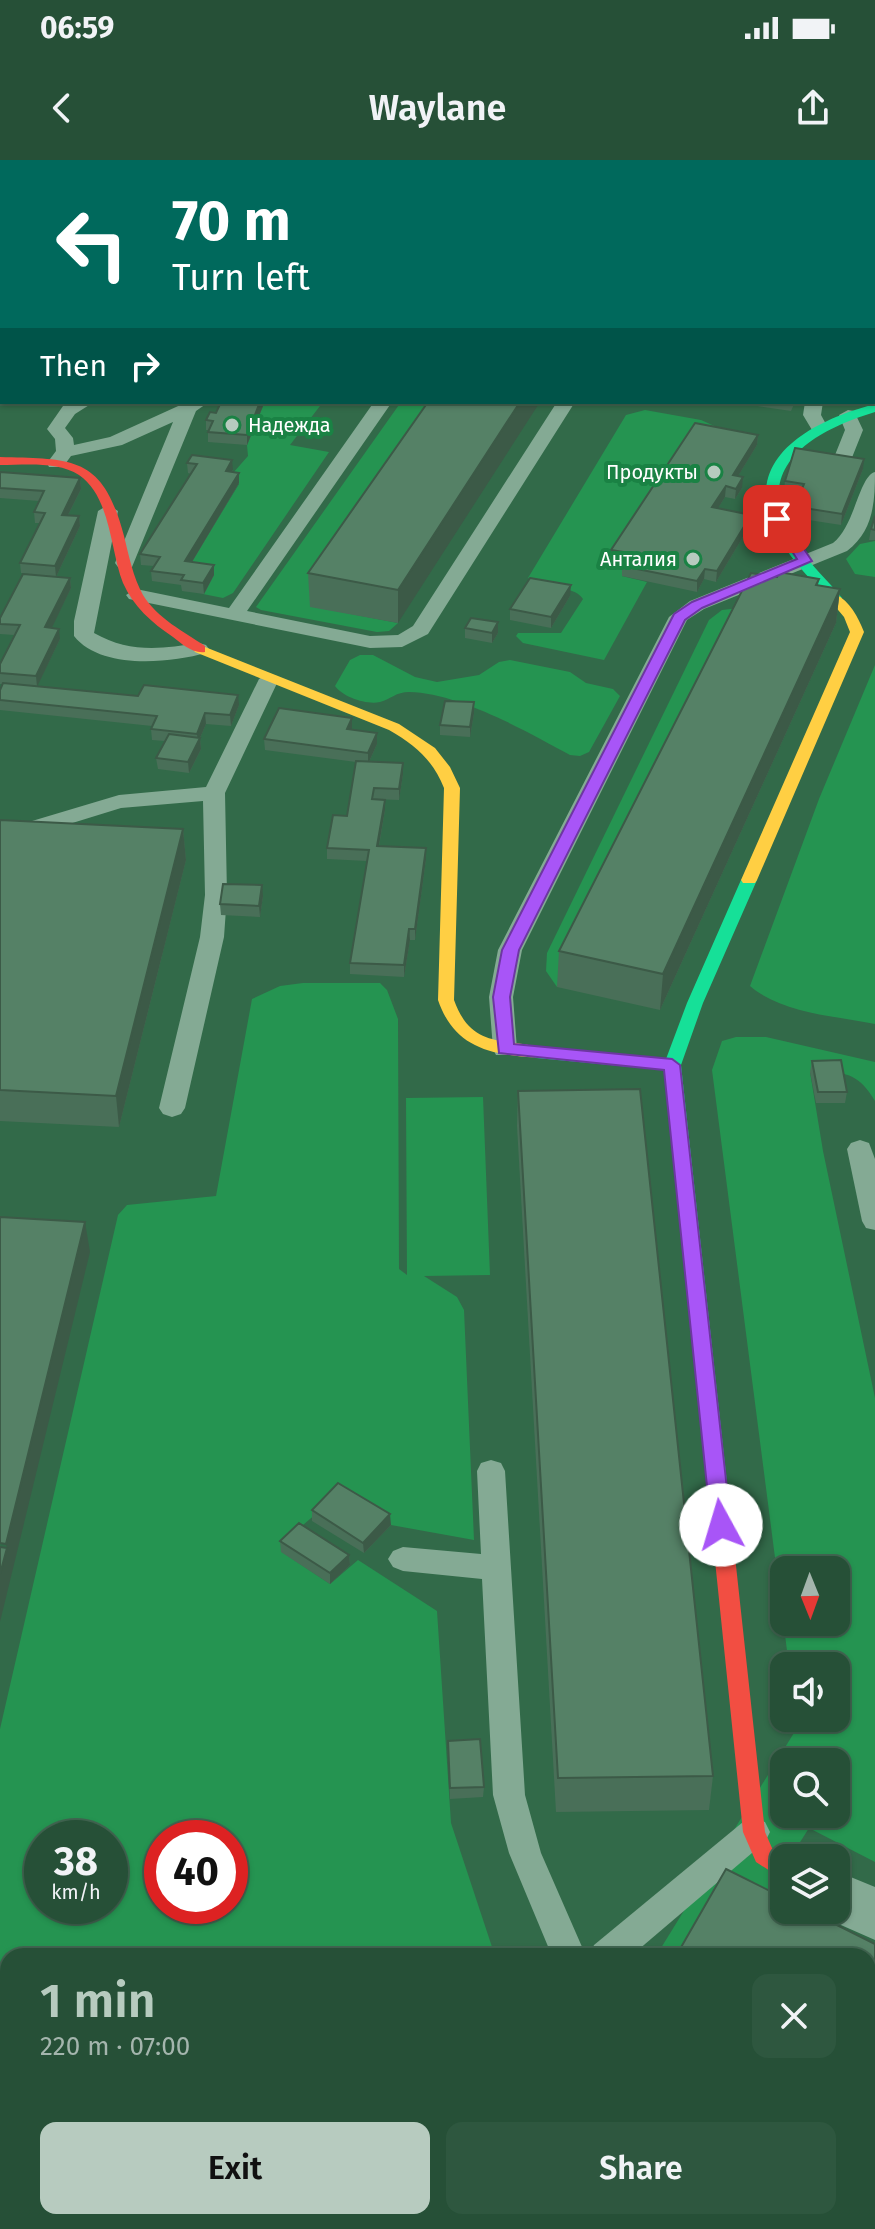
<!DOCTYPE html>
<meta charset="utf-8">
<style>
:root{--surface:#265037;--page:#2e573f;--text:#f1f3f6;--muted:#a4b5ad;--line:#426752;--accent:#b7cbbf}
body{margin:0;font-family:"Fira Sans",sans-serif;background:var(--page);color:var(--text);height:100vh;display:flex;flex-direction:column;font-size:30px;white-space:nowrap}
*{box-sizing:border-box;margin:0}
p{font-size:26px;color:var(--muted)}
.icon{flex:none;width:44px;height:44px;fill:none;stroke:currentColor;stroke-width:2;stroke-linecap:round;stroke-linejoin:round}
.map{position:relative;flex:1;overflow:hidden}
.panel{position:absolute;left:0px;top:1788px;width:876px;height:282px;display:flex;flex-direction:column;background:var(--surface);border-radius:24px 24px 0 0;box-shadow:0 2px 6px #0004,0 0 0 2px var(--line)}
.panel>*{flex:none}
.guide{position:absolute;left:0px;top:0px;width:876px;height:244px;box-shadow:0 2px 6px #0004,0 0 0 2px var(--line);background:#00695c;color:#fff;overflow:hidden}
.needle{width:52px;rotate:179deg}
.buttons{position:absolute;left:770px;top:1396px;display:grid;gap:16px}
.buttons a{display:grid;place-items:center;width:80px;height:80px;border-radius:16px;background:var(--surface);box-shadow:0 2px 6px #0004,0 0 0 2px var(--line);font-size:40px}
.speed{position:absolute;left:24px;top:1660px;display:flex;gap:16px;font-size:40px;font-weight:700;text-align:center}
.speed>*{display:grid;place-content:center;width:104px;height:104px;border-radius:50%;background:var(--surface);box-shadow:0 2px 6px #0004,0 0 0 2px var(--line);line-height:1}
.speed small{font-size:20px;font-weight:400}
.speed .limit{border:12px solid #d22;background:#fff;color:#111}
.pin{position:absolute;display:grid;place-items:center;width:68px;height:68px;color:#fff;margin:-34px;border-radius:16px;box-shadow:0 4px 12px #0006}
.me{position:absolute;width:88px;margin:-44px;rotate:354deg;stroke-linejoin:round;filter:drop-shadow(0 0 6px #0008)}
.turn{display:flex;align-items:center;gap:28px;height:168px;padding:0 40px;font-size:36px}
.turn .icon{width:104px;height:104px;stroke-width:2.5}
.turn b{display:block;font-size:56px;line-height:68px}
.then{display:flex;align-items:center;height:76px;padding:0 40px;background:#0003;gap:16px;font-size:30px}
.round{display:grid;place-items:center;flex:none;width:84px;height:84px;border-radius:16px;background:var(--page)}
.head{display:flex;align-items:center;justify-content:space-between;height:136px;padding:0 40px}
h1{font-size:48px;font-weight:600;line-height:60px;color:var(--accent)}
.primary-button{display:flex;gap:16px;margin-top:auto;padding:16px 40px}
.primary-button a{flex:1;height:92px;border-radius:16px;background:var(--accent);color:#111;font-size:32px;font-weight:600;line-height:92px;text-align:center}
.primary-button a+a{background:var(--page);color:var(--text)}
.status{display:flex;justify-content:space-between;align-items:center;height:56px;padding:0 40px;background:var(--surface);direction:ltr}
.status svg{height:22px;fill:currentColor}
header{display:flex;justify-content:space-between;align-items:center;height:104px;padding:0 40px;background:var(--surface);font-size:36px;font-weight:600}
.map>svg:first-child{display:block}
</style>
<div class="status"><b>06:59</b><svg viewBox="0 0 49 12"><path d="M0 12V9h3v3zM5 12V6h3v6zM10 12V3h3v9zM15 12V0h3v12zM26 1h20v11H26zM47 4h2v5h-2z"/></svg></div>
<header><svg class="icon" aria-label="back" viewBox="0 0 24 24"><path d="M15 5l-7 7 7 7"/></svg>Waylane<svg class="icon" aria-label="share" viewBox="0 0 24 24"><path d="M12 15V3M7 8l5-5 5 5M5 13v7h14v-7"/></svg></header>
<div class="map">
<svg width="875" height="2069" viewBox="0 0 875 2069">
<rect width="100%" height="100%" fill="#326a49"/>
<!-- green -->
<g fill="#259451" fill-rule="evenodd">
<polygon points="239,242 323,242 290,285 329,292 233,433 223,438 203,434 186,411 239,324 226,321 248,296 247,285 263,246"/>
<polygon points="401,242 451,242 310,446 398,463 389,471 377,472 261,450 256,447"/>
<path d="M645 250 701 260 757 285 629 404 622 416 647 422 604 500 523 483 516 476 518 473H561L583 439C572 423 543 432 528 418L626 255Z"/>
<polygon points="875,381 875,417 855,414 846,399 860,384"/>
<polygon points="748,447 557,827 546,811 547,793 709,460 722,450"/>
<path d="M360 495H373L415 517 437 522 479 515 499 502 510 500 570 512 586 523 613 529 620 536 589 592 580 596 570 595C526 571 459 533 409 532 396 532 391 539 380 542 366 545 343 537 335 526L350 500Z"/>
<path d="M875 505V864C835 856 781 853 750 826L819 639Z"/>
<path d="M303 823H380L387 830 398 859 399 1109 407 1115 406 938 483 937 490 1115 424 1116 457 1137 464 1150 474 1380 391 1365 339 1334 303 1365 282 1392 330 1424 358 1400 437 1451 451 1663 495 1796H8V1881L0 1886V1569L118 1055 127 1045 216 1036 252 839 280 826ZM42 1678H110V1746H42ZM162 1678H230V1746H162Z"/>
<path d="M736 877H766L875 902V941C858 912 843 911 810 912L823 991 875 1238V1702L809 1668 790 1698H784V1708L729 1796H656L797 1568 796 1558H836V1506H789L712 910 722 881ZM784 1410H836V1462H784ZM784 1602H836V1654H784Z"/>
<polygon points="220,2062 563,2062 562,2069 225,2069"/>
</g>
<g fill="none" stroke-linecap="round" stroke-linejoin="round">
<!-- lane -->
<g fill="#84aa94" fill-rule="evenodd">
<polygon points="528,0 544,0 527,2"/>
<polygon points="673,0 689,0 672,2"/>
<polygon points="2,24 2,35 1,35 0,25"/>
<polygon points="2,99 2,110 0,111 0,100"/>
<polygon points="71,242 94,242 75,254 65,268 73,278 74,285 110,277 187,242 206,244 196,251 132,407 118,407 115,403 173,262 122,285 71,296 63,307 49,307 47,303 56,291 55,279 47,269 63,246"/>
<polygon points="374,242 392,242 247,451 370,476 398,475 413,466 557,242 575,242 428,474 402,487 370,488 129,439 126,435 136,429 229,448"/>
<polygon points="805,242 823,242 821,255 827,266 824,270 812,270 803,255"/>
<polygon points="848,250 854,251 863,270 851,300 842,306 833,300 845,270 839,255"/>
<path d="M875 312C875 344 873 371 847 391L704 449 687 460 522 790 513 837 517 889 514 895H496L493 889 489 837 498 790 669 457 690 441 833 383C855 366 859 316 875 312Z"/>
<path d="M108 345 118 351 94 473C129 493 161 489 199 483L206 485 209 489 206 493C169 503 101 510 74 476V461L98 351Z"/>
<polygon points="269,513 279,519 225,633 227,735 224,777 185,948 181,954 172,957 163,954 159,948 200,777 205,735 203,641 121,648 40,673 29,666 32,661 119,635 206,627 259,519"/>
<polygon points="860,980 869,983 875,999 875,1070 866,1068 862,1061 847,989 851,983"/>
<polygon points="491,1300 501,1303 505,1311 525,1635 541,1693 586,1796 552,1796 509,1693 493,1635 482,1419 403,1411 393,1407 388,1399 393,1391 403,1387 481,1394 477,1311 481,1303"/>
<polygon points="754,1658 765,1662 770,1672 765,1682 631,1796 589,1796 594,1785 743,1662"/>
<polygon points="88,2062 126,2062 129,2069 91,2069"/>
<polygon points="704,2062 744,2062 747,2069 707,2069"/>
</g>
<!-- street -->
<polygon fill="#84aa94" fill-rule="evenodd" points="836,1711 875,1727 875,1780 816,1754 814,1750 836,1750"/>
<!-- fast -->
<g fill="#16e098" fill-rule="evenodd">
<path d="M875 244V252C809 272 746 311 798 386 810 405 828 420 842 438L835 442 830 441C812 421 793 402 779 378 735 300 811 261 875 244Z"/>
<polygon points="749,715 757,720 703,843 681,905 727,1323 724,1329 717,1331 710,1329 707,1323 664,910 536,898 527,892 536,886 666,899 687,843 741,720"/>
</g>
<!-- slow -->
<g fill="#ffcf43" fill-rule="evenodd">
<path d="M835 434C850 441 858 457 864 472L757 720 755 723H743L741 720 850 472 844 457 828 438Z"/>
<path d="M200 485 399 564 435 588 450 607 460 628 454 840C472 889 501 877 542 888L545 892 542 896C532 899 520 896 510 895 473 890 450 875 438 840L444 628C433 600 415 585 389 570L195 492 193 489Z"/>
</g>
<!-- jam -->
<g fill="#f24e42" fill-rule="evenodd">
<path d="M0 297C74 299 103 296 124 376 129 396 133 417 143 435 157 458 184 472 205 486V492C193 494 182 484 173 477 152 463 133 446 123 423 110 390 111 337 79 315 58 301 25 305 0 305Z"/>
<polygon points="717,1315 724,1317 727,1323 765,1672 772,1688 786,1698 784,1720 756,1702 743,1672 707,1323 710,1317"/>
</g>
</g>
<!-- wall -->
<g fill="#496f58">
<polygon points="76,0 161,0 160,2 76,2"/>
<polygon points="240,0 317,0 315,2 240,2"/>
<polygon points="790,0 816,0 814,2 790,2"/>
<polygon points="221,242 263,242 263,246 247,285 208,282 208,270 206,270 206,260 216,253"/>
<polygon points="428,242 398,463 310,447 308,413"/>
<polygon points="751,242 795,242 791,251 750,245"/>
<polygon points="758,275 757,285 738,316 742,328 735,339 725,337 718,348 750,365 716,422 704,419 697,432 622,416 622,406 624,403 611,400 611,390"/>
<polygon points="187,303 233,310 232,312 239,313 239,323 192,402 214,415 204,434 182,431 181,425 152,421 151,411 154,406 141,405 140,394 191,314 188,313"/>
<polygon points="863,309 841,365 802,359 804,347 798,346 800,334 784,331 785,321"/>
<polygon points="0,312 80,318 81,329 68,355 79,356 80,366 56,417 70,418 71,428 51,468 60,479 37,526 239,545 231,566 206,564 200,578 201,589 189,613 158,609 156,598 165,581 152,580 151,569 152,566 0,550 0,530 3,524 0,524 0,504 14,475 0,474 0,458 37,415 21,413 20,403 40,363 35,363 34,352 39,341 0,338"/>
<polygon points="875,356 875,380 869,380 871,369"/>
<polygon points="777,417 819,419 818,425 840,429 836,463 660,850 557,827 559,791"/>
<polygon points="570,436 551,468 510,460 510,449"/>
<polygon points="465,468 498,473 492,483 465,478"/>
<polygon points="474,553 470,577 440,575 440,565"/>
<polygon points="352,569 377,584 369,602 403,603 403,614 399,640 374,639 385,650 379,686 426,688 426,699 415,780 410,780 404,817 350,814 350,803 367,701 327,699 327,688 347,656 356,602 265,590 264,579"/>
<polygon points="0,660 183,669 186,700 119,967 0,961"/>
<polygon points="263,736 260,757 221,755 220,744"/>
<polygon points="812,901 847,932 845,943 816,943 810,912"/>
<polygon points="518,931 713,1616 709,1650 556,1652 517,966"/>
<polygon points="312,1350 391,1365 364,1393 312,1361"/>
<polygon points="280,1381 349,1395 350,1405 330,1424 281,1392"/>
<polygon points="448,1581 484,1627 483,1637 450,1639"/>
<polygon points="875,1784 875,1998 868,1994 868,1796"/>
</g>
<!-- shaded-wall -->
<g fill="#3c5a47">
<polygon points="299,0 317,0 315,2 297,2"/>
<polygon points="487,0 509,0 508,2 485,2"/>
<polygon points="260,242 263,242 263,246 247,285 247,275"/>
<polygon points="520,242 540,242 398,463 398,430"/>
<polygon points="758,275 757,285 732,326 733,315"/>
<polygon points="864,299 863,309 841,365 842,354"/>
<polygon points="232,300 233,310 226,321 226,311"/>
<polygon points="239,313 239,323 186,412 185,401"/>
<polygon points="743,317 742,328 735,339 736,329"/>
<polygon points="80,318 81,329 63,365 62,355"/>
<polygon points="726,326 725,337 712,358 712,347"/>
<polygon points="751,355 750,365 716,422 717,411"/>
<polygon points="79,356 80,366 56,417 55,406"/>
<polygon points="214,405 214,415 204,434 203,423"/>
<polygon points="705,409 704,419 697,432 697,421"/>
<polygon points="70,418 71,428 47,478 45,467"/>
<polygon points="571,425 570,436 551,468 551,457"/>
<polygon points="840,429 836,463 660,850 663,814"/>
<polygon points="498,462 498,473 492,483 492,473"/>
<polygon points="59,469 60,479 37,527 36,516"/>
<polygon points="238,535 239,545 231,566 230,555"/>
<polygon points="474,542 474,553 470,577 470,567"/>
<polygon points="205,553 206,564 200,578 201,589 189,613 188,602 198,583 197,574"/>
<polygon points="352,558 352,569 348,580 347,569"/>
<polygon points="377,573 377,584 368,604 368,593"/>
<polygon points="403,603 403,614 399,640 399,629"/>
<polygon points="385,640 385,650 377,696 377,686"/>
<polygon points="183,669 186,700 119,967 116,936"/>
<polygon points="426,688 426,699 415,780 415,769"/>
<polygon points="262,725 263,736 260,757 259,746"/>
<polygon points="409,769 410,780 404,817 404,805"/>
<polygon points="85,1062 90,1092 0,1462 0,1414 7,1388 6,1384"/>
<polygon points="390,1354 391,1365 364,1393 363,1383"/>
<polygon points="349,1395 350,1405 330,1424 330,1413"/>
</g>
<!-- building -->
<g fill="#558166" stroke="#3c5a47" stroke-width="2">
<polygon points="131,0 152,0 150,2"/>
<polygon points="279,0 299,0 297,2"/>
<polygon points="410,0 487,0 485,2 408,2"/>
<polygon points="874,127 875,128 874,224"/>
<polygon points="221,242 260,242 247,275 208,272 213,261 206,260 210,252 216,253"/>
<polygon points="428,242 520,242 398,430 308,413"/>
<polygon points="695,263 758,275 733,315 743,317 736,329 726,326 712,347 751,355 717,411 705,409 697,421 622,406 630,393 611,390"/>
<polygon points="795,288 864,299 842,354 804,348 808,337 799,336 804,324 785,321"/>
<polygon points="192,295 232,300 226,311 239,313 185,401 214,405 203,423 181,420 184,415 151,411 160,397 140,394 197,304 187,303"/>
<polygon points="0,312 80,318 62,355 79,356 55,406 20,403 45,353 34,352 44,331 0,328"/>
<polygon points="875,356 875,370 871,369"/>
<polygon points="779,412 819,419 816,425 840,429 663,814 559,791 751,413 777,417"/>
<polygon points="23,414 70,418 45,467 59,469 36,516 0,513 0,504 20,465 0,464 0,458"/>
<polygon points="530,418 571,425 551,457 510,449"/>
<polygon points="471,458 498,462 492,473 465,468"/>
<polygon points="3,523 138,536 144,525 238,535 230,555 205,553 197,574 151,569 157,556 0,540 0,530"/>
<polygon points="445,541 474,542 470,567 440,565"/>
<polygon points="279,548 352,558 347,569 377,573 368,593 264,579"/>
<polygon points="169,574 200,578 188,602 156,598"/>
<polygon points="356,601 403,603 399,629 374,628 372,639 385,640 377,686 426,688 415,769 409,769 404,805 350,803 369,690 327,688 333,655 347,656"/>
<polygon points="0,660 183,669 116,936 0,930"/>
<polygon points="223,724 262,725 259,746 220,744"/>
<polygon points="841,900 847,932 818,932 812,901"/>
<polygon points="640,929 713,1616 558,1618 518,931"/>
<polygon points="0,1057 85,1062 6,1384 0,1383"/>
<polygon points="338,1323 390,1354 363,1383 312,1350"/>
<polygon points="299,1363 349,1395 330,1413 280,1381"/>
<polygon points="0,1387 7,1388 0,1414"/>
<polygon points="480,1579 484,1627 450,1628 448,1581"/>
<polygon points="726,1709 784,1738 784,1750 807,1750 875,1784 875,1964 868,1960 868,1796 676,1796"/>
</g>
<!-- route -->
<polygon fill="#a855f7" stroke="#6d37a1" stroke-width="2" points="773,356 782,356 812,401 702,448 685,460 519,790 510,837 514,884 672,899 680,905 731,1365 728,1371 721,1373 714,1371 711,1365 664,910 499,893 493,837 502,790 674,454 692,442 797,399 771,359"/>
<!-- markers -->
<g fill="#b7cbbf" stroke="#1a8244" stroke-width="3">
<circle cx="232" cy="265" r="8"/>
<circle cx="714" cy="312" r="8"/>
<circle cx="693" cy="399" r="8"/>
</g>
<g text-anchor="middle" stroke-width="8" stroke-linejoin="round" paint-order="stroke">
<!-- far-poi labels -->
<g font-size="20" fill="#fff" stroke="#1a8244" text-anchor="end">
<text x="248" y="272" text-anchor="start">Надежда</text>
<text x="698" y="319">Продукты</text>
<text x="677" y="406">Анталия</text>
</g>
</g>
</svg>
<div class="buttons">
<a><svg class="needle" viewBox="-14 -14 28 28"><path d="M0-13l5 13h-10z" fill="#e53935"/><path d="M0 13l5-13h-10z" fill="#a4b5ad"/></svg></a>
<a><svg class="icon" aria-label="sound" viewBox="0 0 24 24"><path d="M4 9h4l5-4v14l-5-4H4zM17 9q2 3 0 6"/></svg></a>
<a><svg class="icon" aria-label="search" viewBox="0 0 24 24"><circle cx="10" cy="10" r="6"/><path d="M15 15l6 6"/></svg></a>
<a><svg class="icon" aria-label="layers" viewBox="0 0 24 24"><path d="M12 4l9 5-9 5-9-5zM3 14l9 5 9-5"/></svg></a>
</div>
<div class="speed"><div>38<small>km/h</small></div><div class="limit">40</div></div>
<div class="pin" style="left:777px;top:359px;background:#d93025"><svg class="icon" aria-label="arrive" viewBox="0 0 24 24"><path d="M6 21V4h12l-3 4 3 4H6"/></svg></div>
<svg class="me" style="left:721px;top:1365px" viewBox="-20 -20 40 40"><circle r="19" fill="#fff"/><path d="M0-13L10 11 0 6-10 11z" fill="#a855f7"/></svg>
<div class="guide">
<div class="turn"><svg class="icon" aria-label="left" viewBox="0 0 24 24"><path d="M17 20v-9H6M10 6l-5 5 5 5"/></svg><div><b>70 m</b>Turn left</div></div>
<div class="then">Then<svg class="icon" aria-label="right" viewBox="0 0 24 24"><path d="M7 20v-9h11M14 6l5 5-5 5"/></svg></div>
</div>
<section class="panel">
<div class="head"><div><h1>1 min</h1><p>220 m · 07:00</p></div><a class="round"><svg class="icon" aria-label="close" viewBox="0 0 24 24"><path d="M6 6l12 12M18 6L6 18"/></svg></a></div>
<div class="primary-button"><a>Exit</a><a>Share</a></div>
</section>
</div>
